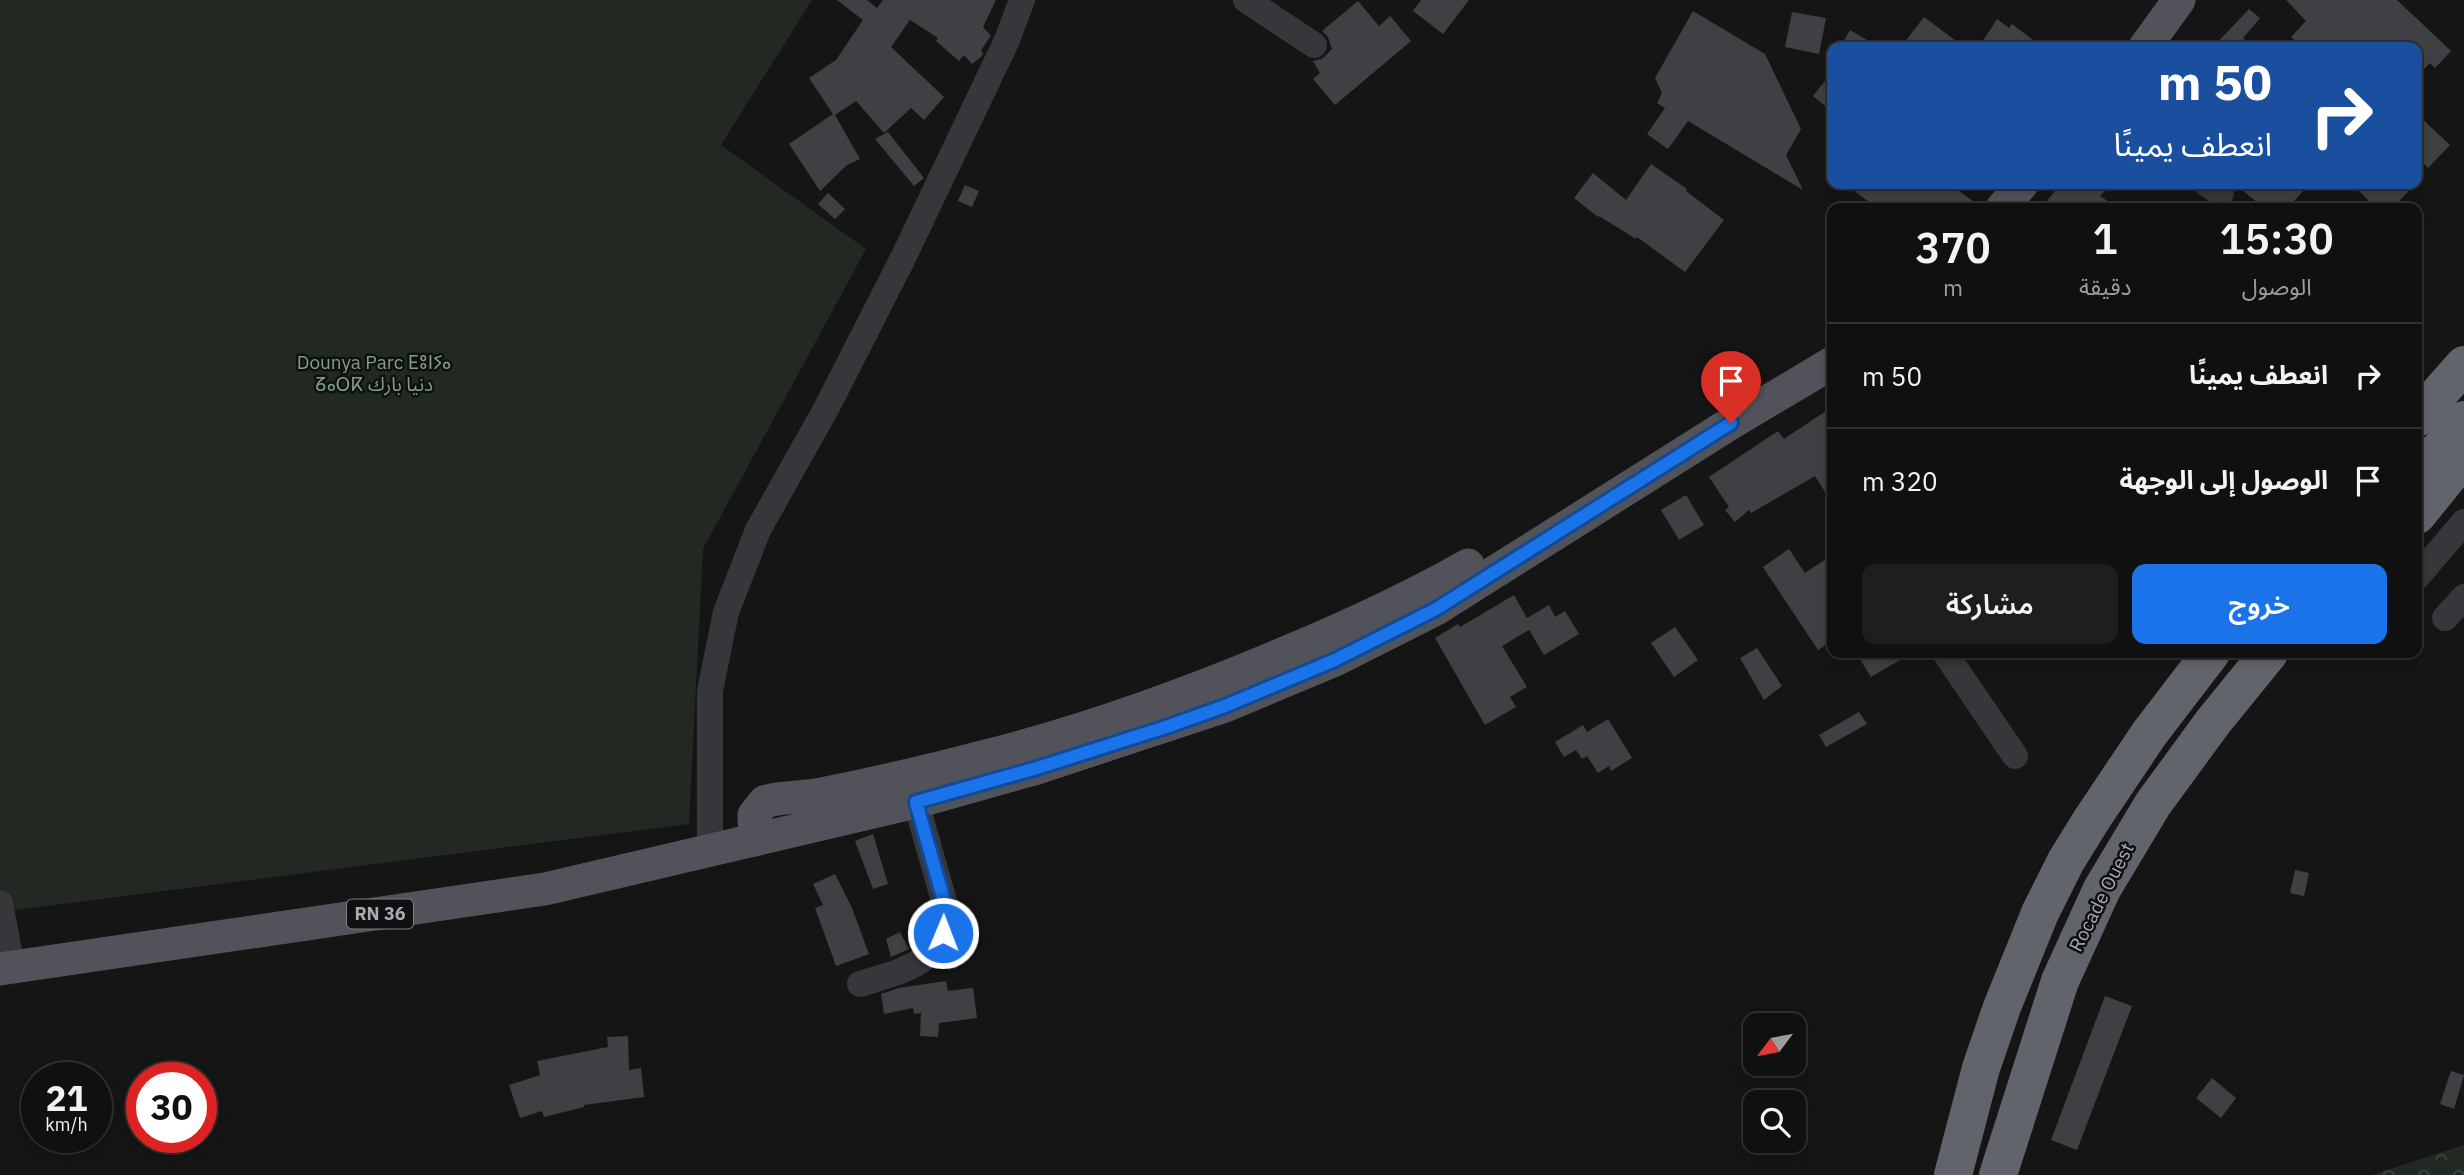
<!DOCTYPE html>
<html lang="ar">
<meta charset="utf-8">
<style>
:root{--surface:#101010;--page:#1e1e1e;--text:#f1f3f6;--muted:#9c9d9f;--line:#303030;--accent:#1a73e8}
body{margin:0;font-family:"IBM Plex Sans","Noto Sans Arabic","Noto Sans Tifinagh",sans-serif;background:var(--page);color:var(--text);direction:rtl;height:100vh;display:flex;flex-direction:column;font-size:26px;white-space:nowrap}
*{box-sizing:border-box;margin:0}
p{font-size:23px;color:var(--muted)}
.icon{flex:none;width:38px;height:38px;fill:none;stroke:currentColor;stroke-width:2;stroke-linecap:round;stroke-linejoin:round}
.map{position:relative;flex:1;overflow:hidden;direction:ltr}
.details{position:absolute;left:1827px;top:203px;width:595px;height:455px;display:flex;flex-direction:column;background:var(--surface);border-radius:14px;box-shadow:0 4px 10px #0003,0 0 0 2px var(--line);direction:rtl}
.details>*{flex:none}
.top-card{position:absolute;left:1827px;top:42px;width:595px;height:147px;border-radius:14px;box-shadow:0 4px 10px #0003,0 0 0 2px var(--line);direction:rtl;background:#1a4fa0;color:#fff;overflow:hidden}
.needle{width:46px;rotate:238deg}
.controls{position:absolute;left:1743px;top:1013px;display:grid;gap:14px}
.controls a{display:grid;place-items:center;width:63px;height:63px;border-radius:14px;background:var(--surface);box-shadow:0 4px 10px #0003,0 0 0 2px var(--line);font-size:35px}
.speed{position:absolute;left:21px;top:1062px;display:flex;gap:14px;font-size:35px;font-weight:700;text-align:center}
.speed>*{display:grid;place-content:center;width:91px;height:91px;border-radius:50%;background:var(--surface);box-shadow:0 4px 10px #0003,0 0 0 2px var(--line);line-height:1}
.speed small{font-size:18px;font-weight:400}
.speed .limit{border:10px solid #d22;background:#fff;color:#111}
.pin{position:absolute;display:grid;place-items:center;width:60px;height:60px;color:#fff;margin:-72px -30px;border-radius:50% 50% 50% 0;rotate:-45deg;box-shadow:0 0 7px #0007}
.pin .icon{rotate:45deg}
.me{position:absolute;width:77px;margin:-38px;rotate:1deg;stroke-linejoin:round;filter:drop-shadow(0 0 5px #0008)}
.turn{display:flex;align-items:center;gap:24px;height:147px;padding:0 35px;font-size:32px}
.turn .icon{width:91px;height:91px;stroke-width:2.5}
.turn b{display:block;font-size:49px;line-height:60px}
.eta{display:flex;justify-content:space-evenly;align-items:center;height:119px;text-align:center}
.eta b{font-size:42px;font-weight:600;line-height:49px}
.cta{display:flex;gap:14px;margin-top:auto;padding:14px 35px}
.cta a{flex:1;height:80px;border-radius:14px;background:var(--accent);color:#fff;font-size:28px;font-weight:600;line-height:80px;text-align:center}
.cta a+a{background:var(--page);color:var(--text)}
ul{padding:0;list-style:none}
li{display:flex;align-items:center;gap:21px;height:105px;padding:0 35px;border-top:2px solid var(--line)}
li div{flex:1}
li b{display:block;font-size:26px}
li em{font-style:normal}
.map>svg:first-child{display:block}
</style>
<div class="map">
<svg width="2464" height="1175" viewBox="0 0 2464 1175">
<defs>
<pattern id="forest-crowns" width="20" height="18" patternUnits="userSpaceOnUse" patternTransform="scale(1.75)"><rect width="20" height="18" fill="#212922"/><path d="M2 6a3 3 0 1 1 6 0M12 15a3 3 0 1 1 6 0" fill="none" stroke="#3e4540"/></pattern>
</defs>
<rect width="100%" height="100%" fill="#151516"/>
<!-- forest -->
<polygon fill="url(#forest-crowns)" points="2464,1145 2464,1175 2372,1175"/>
<!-- green -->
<polygon fill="#212922" points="0,0 812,0 721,145 866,249 703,549 689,824 0,912"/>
<!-- building -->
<g fill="#3f4043">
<polygon points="837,0 867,0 877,8 883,0 996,0 983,27 991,36 981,50 983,53 981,57 972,64 964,55 959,61 936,41 938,38 910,20 891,47 944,97 924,120 911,108 884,133 856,101 835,115 860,159 847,165 820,191 789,144 833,114 809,78 836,60 863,20"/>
<polygon points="1421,0 1469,0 1443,34 1413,11"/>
<polygon points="2286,0 2397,0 2451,51 2435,68 2430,63 2417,76 2417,47 2302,47 2291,37 2306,21"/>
<polygon points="1358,1 1379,26 1390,16 1411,41 1335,105 1313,79 1320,73 1313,61 1322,59 1332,49 1328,37 1322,31"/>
<polygon points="2249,9 2260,18 2243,38 2252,47 2213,47"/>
<polygon points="1693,11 1765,54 1801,129 1786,155 1803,190 1688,121 1668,149 1647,134 1665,108 1657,103 1662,93 1655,78"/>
<polygon points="1792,12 1826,18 1819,54 1785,47"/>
<polygon points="1924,17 1964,47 1901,47"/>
<polygon points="1997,19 2009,28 2012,24 2042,47 1979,47"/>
<polygon points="1850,30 1879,47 1840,47"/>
<polygon points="1832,72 1832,112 1813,96"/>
<polygon points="2417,114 2450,145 2428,168 2417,156"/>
<polygon points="888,132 924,178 914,186 875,139"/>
<polygon points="1651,164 1687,189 1686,191 1724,220 1685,272 1637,237 1636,239 1599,216 1598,217 1574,198 1593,173 1626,200"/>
<polygon points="1845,184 1950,184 1982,208 1877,208"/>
<polygon points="2061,184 2112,184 2100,196 2118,208 2054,208 2046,202"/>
<polygon points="2235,184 2309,184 2288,208 2264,208"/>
<polygon points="2352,184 2400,184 2408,192 2392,208 2376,208"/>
<polygon points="965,185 979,191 972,207 958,201"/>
<polygon points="828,193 845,209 835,219 818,204"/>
<polygon points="1832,407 1832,503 1815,476 1751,513 1749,510 1735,522 1725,510 1729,507 1709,477 1778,431 1784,439"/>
<polygon points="1686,495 1704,525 1679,540 1661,510"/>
<polygon points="1789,549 1805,573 1832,555 1832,641 1818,650 1763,567"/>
<polygon points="1514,595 1527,618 1549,605 1555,617 1565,611 1579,634 1544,655 1529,630 1502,646 1527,687 1510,697 1516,707 1485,725 1435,638 1458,624 1460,627"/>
<polygon points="1675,627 1698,660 1674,677 1651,643"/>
<polygon points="1757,648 1782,686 1764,700 1740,658"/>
<polygon points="1856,653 1912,653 1871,677"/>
<polygon points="1859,712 1867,724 1826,747 1819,735"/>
<polygon points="1608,719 1632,758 1611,771 1609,766 1598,773 1587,756 1582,759 1576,750 1564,757 1555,742 1583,725 1587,732"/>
<polygon points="873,834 888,884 873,889 855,841"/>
<polygon points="2295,870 2309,873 2304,896 2290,893"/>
<polygon points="835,874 852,908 869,954 836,966 815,908 823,905 813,884"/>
<polygon points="900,932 909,949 891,957 886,939"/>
<polygon points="946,981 948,991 973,988 977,1018 939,1023 938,1037 920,1036 921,1013 914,1014 913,1008 884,1014 881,994 899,988"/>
<polygon points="2105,996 2132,1006 2077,1150 2051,1140"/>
<polygon points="628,1036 629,1070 641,1068 644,1097 584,1105 584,1107 544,1117 542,1111 520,1118 509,1085 540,1075 537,1061 608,1047 607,1037"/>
<polygon points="2451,1071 2464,1075 2454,1109 2440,1104"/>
<polygon points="2212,1078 2236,1098 2221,1118 2196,1098"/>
</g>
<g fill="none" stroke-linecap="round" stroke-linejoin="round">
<!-- minor -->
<g stroke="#36363b" stroke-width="26">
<polyline points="1246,0 1314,45"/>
<polyline points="2207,184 2221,193"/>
<polyline points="2417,577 2464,522"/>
<polyline points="2445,618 2464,597"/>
<polyline points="1945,653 2015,756"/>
<polyline points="710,850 710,691 726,612 758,530 827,407 903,258 1007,40 1022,0"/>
<polyline points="0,903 12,967"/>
<path d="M860 984C905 970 953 961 944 901L916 802"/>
</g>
<!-- major -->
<g stroke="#52535a" stroke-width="33">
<polyline points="2145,47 2179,0"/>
<polyline points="2002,208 2022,184"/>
<path d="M755 840 754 815 764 802C782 796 803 798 822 794 876 783 929 771 982 757 1086 731 1188 694 1287 652 1349 626 1410 598 1468 565"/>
<polyline points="0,969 545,889 916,802 1037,768 1225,706 1335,660 1436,609 1731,423 1832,363"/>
</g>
<!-- highway -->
<g stroke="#62646c" stroke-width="38">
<polyline points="2417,418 2464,365"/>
<polyline points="2420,472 2464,420"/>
<polyline points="2417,515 2464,457"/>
<polyline points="1953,1175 1981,1068 2002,1007 2040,913 2066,861 2092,819 2149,734 2211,653"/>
<polyline points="1998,1175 2060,981 2102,889 2153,804 2213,722 2269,653"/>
</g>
</g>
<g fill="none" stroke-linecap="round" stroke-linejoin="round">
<defs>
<polyline id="route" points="943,933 946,912 944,901 916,802 1037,768 1166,727 1225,706 1335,660 1436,609 1731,423"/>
</defs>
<!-- route casing -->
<use href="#route" stroke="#114b97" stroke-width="18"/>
<!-- route -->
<use href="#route" stroke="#1a73e8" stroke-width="12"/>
</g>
<g text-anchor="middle" stroke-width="5" stroke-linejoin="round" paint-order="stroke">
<!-- shield labels -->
<rect fill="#101011" stroke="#797c84" stroke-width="2" x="347" y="899.5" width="66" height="29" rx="5"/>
<g font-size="18" font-weight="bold" fill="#a6abb6">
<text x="380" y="920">RN 36</text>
</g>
<!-- park labels -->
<g font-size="19" fill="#7ea180" stroke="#101011">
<text x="374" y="369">Dounya Parc ⴹⵓⵏⵢⴰ<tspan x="374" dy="22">ⵒⴰⵔⴽ دنيا بارك</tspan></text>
</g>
<!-- street labels -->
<g font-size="19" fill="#a6abb6" stroke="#101011">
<text transform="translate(2101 897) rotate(-63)" y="7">Rocade Ouest</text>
</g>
</g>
</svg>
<div class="controls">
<a><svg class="needle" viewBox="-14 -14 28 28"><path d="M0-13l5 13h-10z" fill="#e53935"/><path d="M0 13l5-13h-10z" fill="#9c9d9f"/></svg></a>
<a><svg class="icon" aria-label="search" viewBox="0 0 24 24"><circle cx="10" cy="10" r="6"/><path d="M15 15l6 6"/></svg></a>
</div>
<div class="speed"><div>21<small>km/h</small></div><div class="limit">30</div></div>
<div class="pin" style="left:1731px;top:423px;background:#d93025"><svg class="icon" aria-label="arrive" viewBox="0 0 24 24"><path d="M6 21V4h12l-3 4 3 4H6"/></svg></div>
<svg class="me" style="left:943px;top:933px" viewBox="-20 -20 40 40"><circle r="17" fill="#1a73e8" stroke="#fff" stroke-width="3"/><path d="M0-11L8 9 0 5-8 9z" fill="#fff"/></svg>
<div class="top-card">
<div class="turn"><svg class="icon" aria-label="right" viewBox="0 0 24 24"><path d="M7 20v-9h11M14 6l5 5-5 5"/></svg><div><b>50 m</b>انعطف يمينًا</div></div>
</div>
<section class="details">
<div class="eta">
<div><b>15:30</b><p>الوصول</p></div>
<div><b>1</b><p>دقيقة</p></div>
<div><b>370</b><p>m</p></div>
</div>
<ul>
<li><svg class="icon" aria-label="right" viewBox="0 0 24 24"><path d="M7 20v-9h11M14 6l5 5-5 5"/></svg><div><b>انعطف يمينًا</b></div><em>50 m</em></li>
<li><svg class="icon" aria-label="arrive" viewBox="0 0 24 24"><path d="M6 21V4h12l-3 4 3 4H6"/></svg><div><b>الوصول إلى الوجهة</b></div><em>320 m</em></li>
</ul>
<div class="cta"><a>خروج</a><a>مشاركة</a></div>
</section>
</div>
